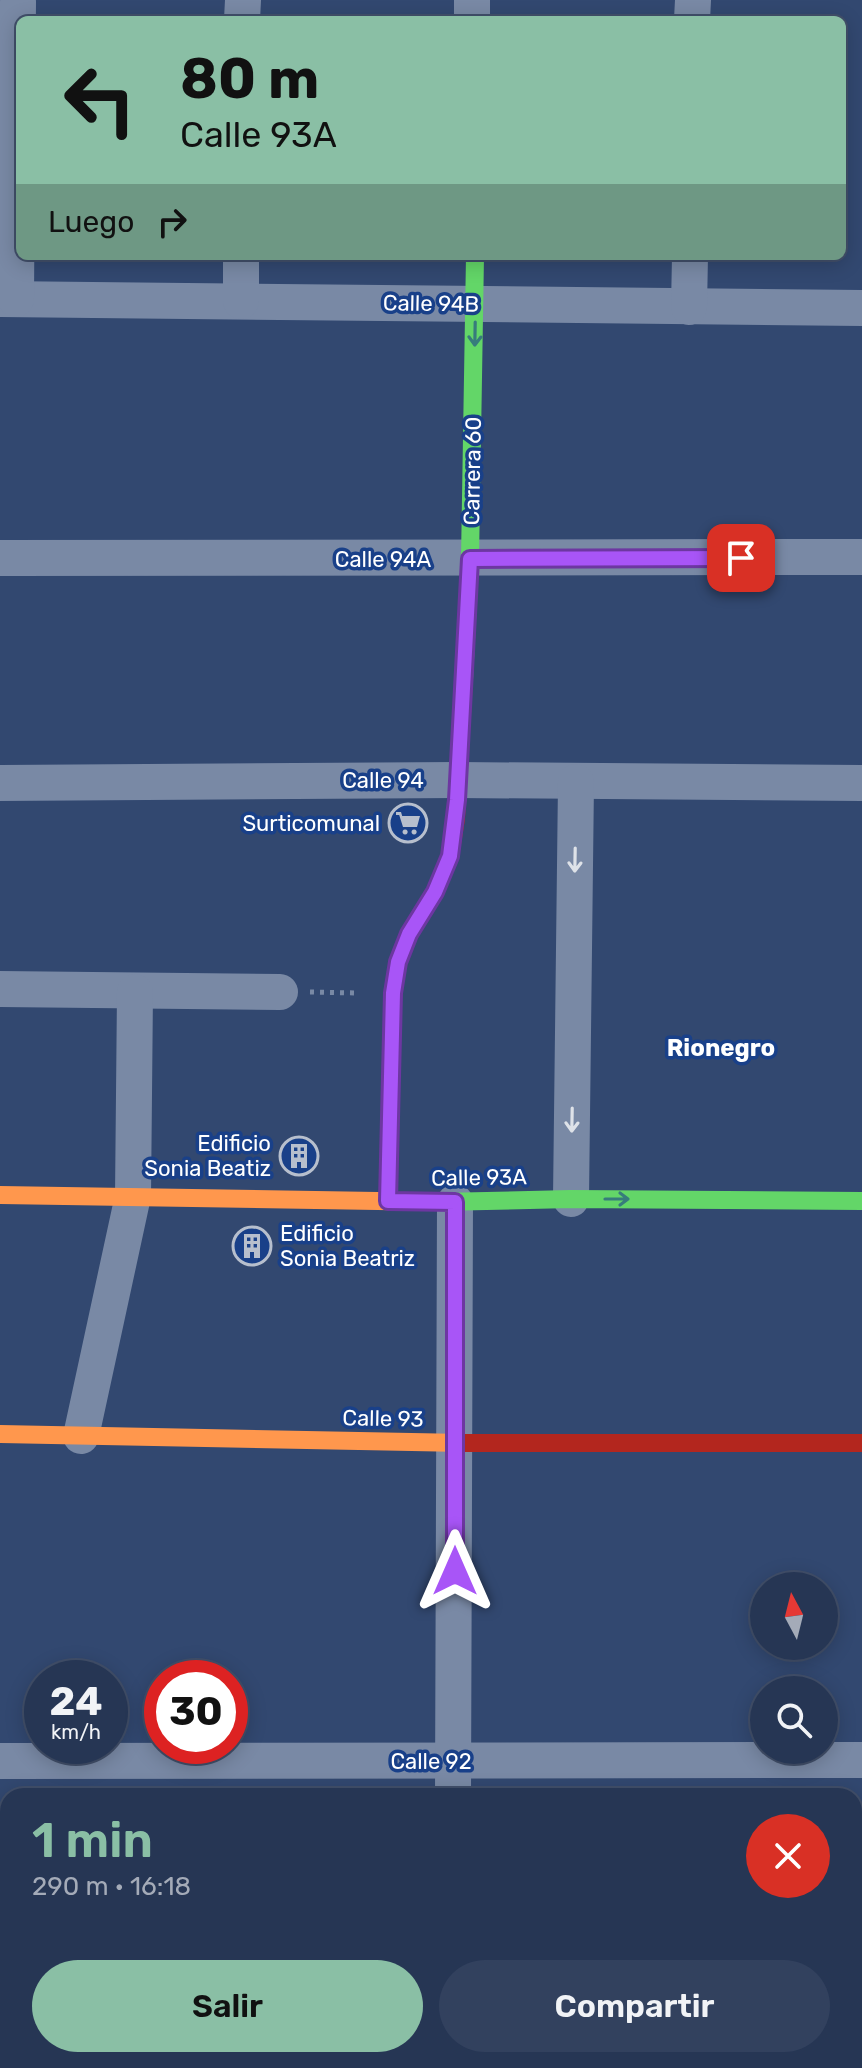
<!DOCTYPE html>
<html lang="es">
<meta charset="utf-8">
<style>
:root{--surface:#263654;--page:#32415e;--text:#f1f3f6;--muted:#a4abb8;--line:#42506b;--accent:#8abfa5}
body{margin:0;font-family:Rubik,sans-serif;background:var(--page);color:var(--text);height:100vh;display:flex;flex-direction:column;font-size:30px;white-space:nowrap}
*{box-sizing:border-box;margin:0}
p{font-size:26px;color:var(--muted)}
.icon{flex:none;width:44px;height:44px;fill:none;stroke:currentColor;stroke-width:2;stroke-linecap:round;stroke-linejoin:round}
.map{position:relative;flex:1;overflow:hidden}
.side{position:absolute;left:0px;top:1788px;width:862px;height:280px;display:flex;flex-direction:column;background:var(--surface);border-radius:24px 24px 0 0;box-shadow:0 4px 20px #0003,0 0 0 2px var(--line)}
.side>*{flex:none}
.banner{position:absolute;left:16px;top:16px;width:830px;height:244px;border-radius:12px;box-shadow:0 4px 20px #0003,0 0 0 2px var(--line);background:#8abfa5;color:#111;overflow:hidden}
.needle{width:52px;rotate:353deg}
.tools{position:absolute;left:750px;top:1572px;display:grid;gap:16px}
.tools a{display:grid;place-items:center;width:88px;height:88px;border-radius:50%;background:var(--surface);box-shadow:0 4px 20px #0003,0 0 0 2px var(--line);font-size:40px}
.speed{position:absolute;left:24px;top:1660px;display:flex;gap:16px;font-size:40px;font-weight:700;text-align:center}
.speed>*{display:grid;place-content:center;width:104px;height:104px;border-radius:50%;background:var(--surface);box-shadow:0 4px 20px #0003,0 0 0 2px var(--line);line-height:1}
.speed small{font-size:20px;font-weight:400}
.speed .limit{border:12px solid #d22;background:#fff;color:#111}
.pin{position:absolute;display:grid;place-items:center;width:68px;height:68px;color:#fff;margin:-34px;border-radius:16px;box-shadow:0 4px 12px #0006}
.me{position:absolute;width:88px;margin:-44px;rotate:0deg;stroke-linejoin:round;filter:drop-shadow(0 0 6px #0008)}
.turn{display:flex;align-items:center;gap:28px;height:168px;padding:0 32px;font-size:36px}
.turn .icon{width:104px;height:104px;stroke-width:2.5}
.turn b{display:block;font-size:56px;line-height:68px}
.then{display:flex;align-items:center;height:76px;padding:0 32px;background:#0003;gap:16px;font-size:30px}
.round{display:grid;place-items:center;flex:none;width:84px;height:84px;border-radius:42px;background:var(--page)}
.summary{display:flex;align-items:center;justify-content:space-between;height:136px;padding:0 32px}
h1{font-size:48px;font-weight:600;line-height:60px;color:var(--accent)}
.button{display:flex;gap:16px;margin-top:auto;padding:16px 32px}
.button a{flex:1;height:92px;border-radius:48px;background:var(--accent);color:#111;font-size:32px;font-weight:600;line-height:92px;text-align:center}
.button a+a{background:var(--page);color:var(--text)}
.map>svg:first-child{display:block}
</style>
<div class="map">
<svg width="862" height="2068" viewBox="0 0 862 2068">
<rect width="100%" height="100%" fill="#324870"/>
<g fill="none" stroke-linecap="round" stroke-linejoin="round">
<!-- path -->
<polyline stroke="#7989a5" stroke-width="5" stroke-dasharray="4 6" stroke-linecap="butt" points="310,992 356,993"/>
<!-- street -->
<g stroke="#7989a5" stroke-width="36">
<polyline points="472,0 472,20"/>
<polyline points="242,20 243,0"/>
<polyline points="692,20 693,0"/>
<polyline points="0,299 862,308"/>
<polyline points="16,299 18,2"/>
<polyline points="241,301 241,256"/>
<polyline points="689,307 690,256"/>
<polyline points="0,558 862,557"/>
<polyline points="0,783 458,780 862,783"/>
<polyline points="0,989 280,992"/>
<polyline points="571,1199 576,782"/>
<polyline points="81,1436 133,1196 135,992"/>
<polyline points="0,1761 862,1760"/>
<polyline points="453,1796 455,1202"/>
<polyline points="97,2060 109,2068"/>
<polyline points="705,2068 709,2060"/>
</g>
<!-- fast -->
<g stroke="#63d668" stroke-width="18">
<polyline points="464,679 470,559 475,256"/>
<polyline points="439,1202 571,1199 862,1201"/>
<polyline points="0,2018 8,2018"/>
<polyline points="854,2028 862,2028"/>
</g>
<!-- slow -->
<g stroke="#ff974d" stroke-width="18">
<polyline points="0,1195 439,1202"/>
<polyline points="0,1434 464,1443"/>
</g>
<!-- jam -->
<g stroke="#b3261e" stroke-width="18">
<polyline points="388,1201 393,993 398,962 409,934 435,892 450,856 456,819 464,679"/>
<polyline points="464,1443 862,1443"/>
</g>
</g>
<!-- one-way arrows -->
<defs><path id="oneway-shaft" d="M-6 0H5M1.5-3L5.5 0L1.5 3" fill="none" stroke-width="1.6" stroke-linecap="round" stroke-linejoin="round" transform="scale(2)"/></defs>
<g stroke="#377c7c">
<use href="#oneway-shaft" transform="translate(475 334) rotate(91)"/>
<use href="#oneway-shaft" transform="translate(617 1199)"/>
</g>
<g stroke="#dee2e8">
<use href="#oneway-shaft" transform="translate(575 860) rotate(91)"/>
<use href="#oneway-shaft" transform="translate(572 1120) rotate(91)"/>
</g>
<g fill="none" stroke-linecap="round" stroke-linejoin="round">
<defs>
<polyline id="route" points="455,1571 455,1202 388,1201 393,993 398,962 409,934 435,892 450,856 457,800 470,559 741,558"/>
</defs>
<!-- route casing -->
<use href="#route" stroke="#6d37a1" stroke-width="20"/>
<!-- route -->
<use href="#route" stroke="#a855f7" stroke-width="14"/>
</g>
<!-- icons -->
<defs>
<symbol id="supermarket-ring" viewBox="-11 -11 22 22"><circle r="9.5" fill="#194089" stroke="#b7bfcd" stroke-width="1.5"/><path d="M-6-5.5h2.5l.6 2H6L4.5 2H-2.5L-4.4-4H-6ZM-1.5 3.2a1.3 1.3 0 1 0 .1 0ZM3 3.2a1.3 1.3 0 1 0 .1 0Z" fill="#b7bfcd"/></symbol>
<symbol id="building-ring" viewBox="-11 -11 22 22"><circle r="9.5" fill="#194089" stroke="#b7bfcd" stroke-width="1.5"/><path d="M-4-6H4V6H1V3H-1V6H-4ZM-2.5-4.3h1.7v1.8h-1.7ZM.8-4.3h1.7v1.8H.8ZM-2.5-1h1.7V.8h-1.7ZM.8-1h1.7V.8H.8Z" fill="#b7bfcd"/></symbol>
</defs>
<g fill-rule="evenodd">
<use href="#supermarket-ring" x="386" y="801" width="44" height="44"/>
<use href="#building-ring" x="277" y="1134" width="44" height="44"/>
<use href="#building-ring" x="230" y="1224" width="44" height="44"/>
</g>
<g text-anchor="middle" stroke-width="7" stroke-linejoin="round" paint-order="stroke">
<!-- street labels -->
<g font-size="22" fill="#fff" stroke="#194089">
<text transform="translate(431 303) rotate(1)" y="8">Calle 94B</text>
<text transform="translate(472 471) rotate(-89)" y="8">Carrera 60</text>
<text x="383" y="567">Calle 94A</text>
<text x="383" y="788">Calle 94</text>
<text transform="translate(479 1177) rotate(-1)" y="8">Calle 93A</text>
<text transform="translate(383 1418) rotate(1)" y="8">Calle 93</text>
<text x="431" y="1769">Calle 92</text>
</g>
<!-- poi labels -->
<g font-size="22" fill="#fff" stroke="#194089" text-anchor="end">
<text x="380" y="831">Surticomunal</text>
<text x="271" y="1151">Edificio<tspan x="271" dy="25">Sonia Beatiz</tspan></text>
<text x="280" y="1241" text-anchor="start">Edificio<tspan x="280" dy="25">Sonia Beatriz</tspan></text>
</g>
<!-- neighbourhood labels -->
<g font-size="24" font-weight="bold" fill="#fff" stroke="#194089">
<text x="721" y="1056">Rionegro</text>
</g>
</g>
</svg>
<div class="tools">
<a><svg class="needle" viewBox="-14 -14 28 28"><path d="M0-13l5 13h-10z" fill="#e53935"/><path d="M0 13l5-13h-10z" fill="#a4abb8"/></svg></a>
<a><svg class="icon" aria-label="search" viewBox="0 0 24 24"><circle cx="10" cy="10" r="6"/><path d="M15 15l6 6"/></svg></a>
</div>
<div class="speed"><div>24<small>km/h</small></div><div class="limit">30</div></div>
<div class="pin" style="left:741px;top:558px;background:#d93025"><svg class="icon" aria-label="arrive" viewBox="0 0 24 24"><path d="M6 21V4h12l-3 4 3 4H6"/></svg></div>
<svg class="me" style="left:455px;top:1571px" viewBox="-20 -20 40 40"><path d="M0-17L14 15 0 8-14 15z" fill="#a855f7" stroke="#fff" stroke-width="4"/></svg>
<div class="banner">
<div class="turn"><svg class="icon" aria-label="left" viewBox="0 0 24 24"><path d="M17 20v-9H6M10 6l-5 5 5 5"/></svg><div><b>80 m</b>Calle 93A</div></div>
<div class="then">Luego<svg class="icon" aria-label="right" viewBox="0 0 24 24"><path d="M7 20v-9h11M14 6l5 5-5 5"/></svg></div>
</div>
<section class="side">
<div class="summary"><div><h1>1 min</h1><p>290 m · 16:18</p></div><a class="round" style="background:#d93025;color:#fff"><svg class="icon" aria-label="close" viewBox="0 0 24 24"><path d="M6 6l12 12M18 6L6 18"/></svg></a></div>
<div class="button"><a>Salir</a><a>Compartir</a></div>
</section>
</div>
